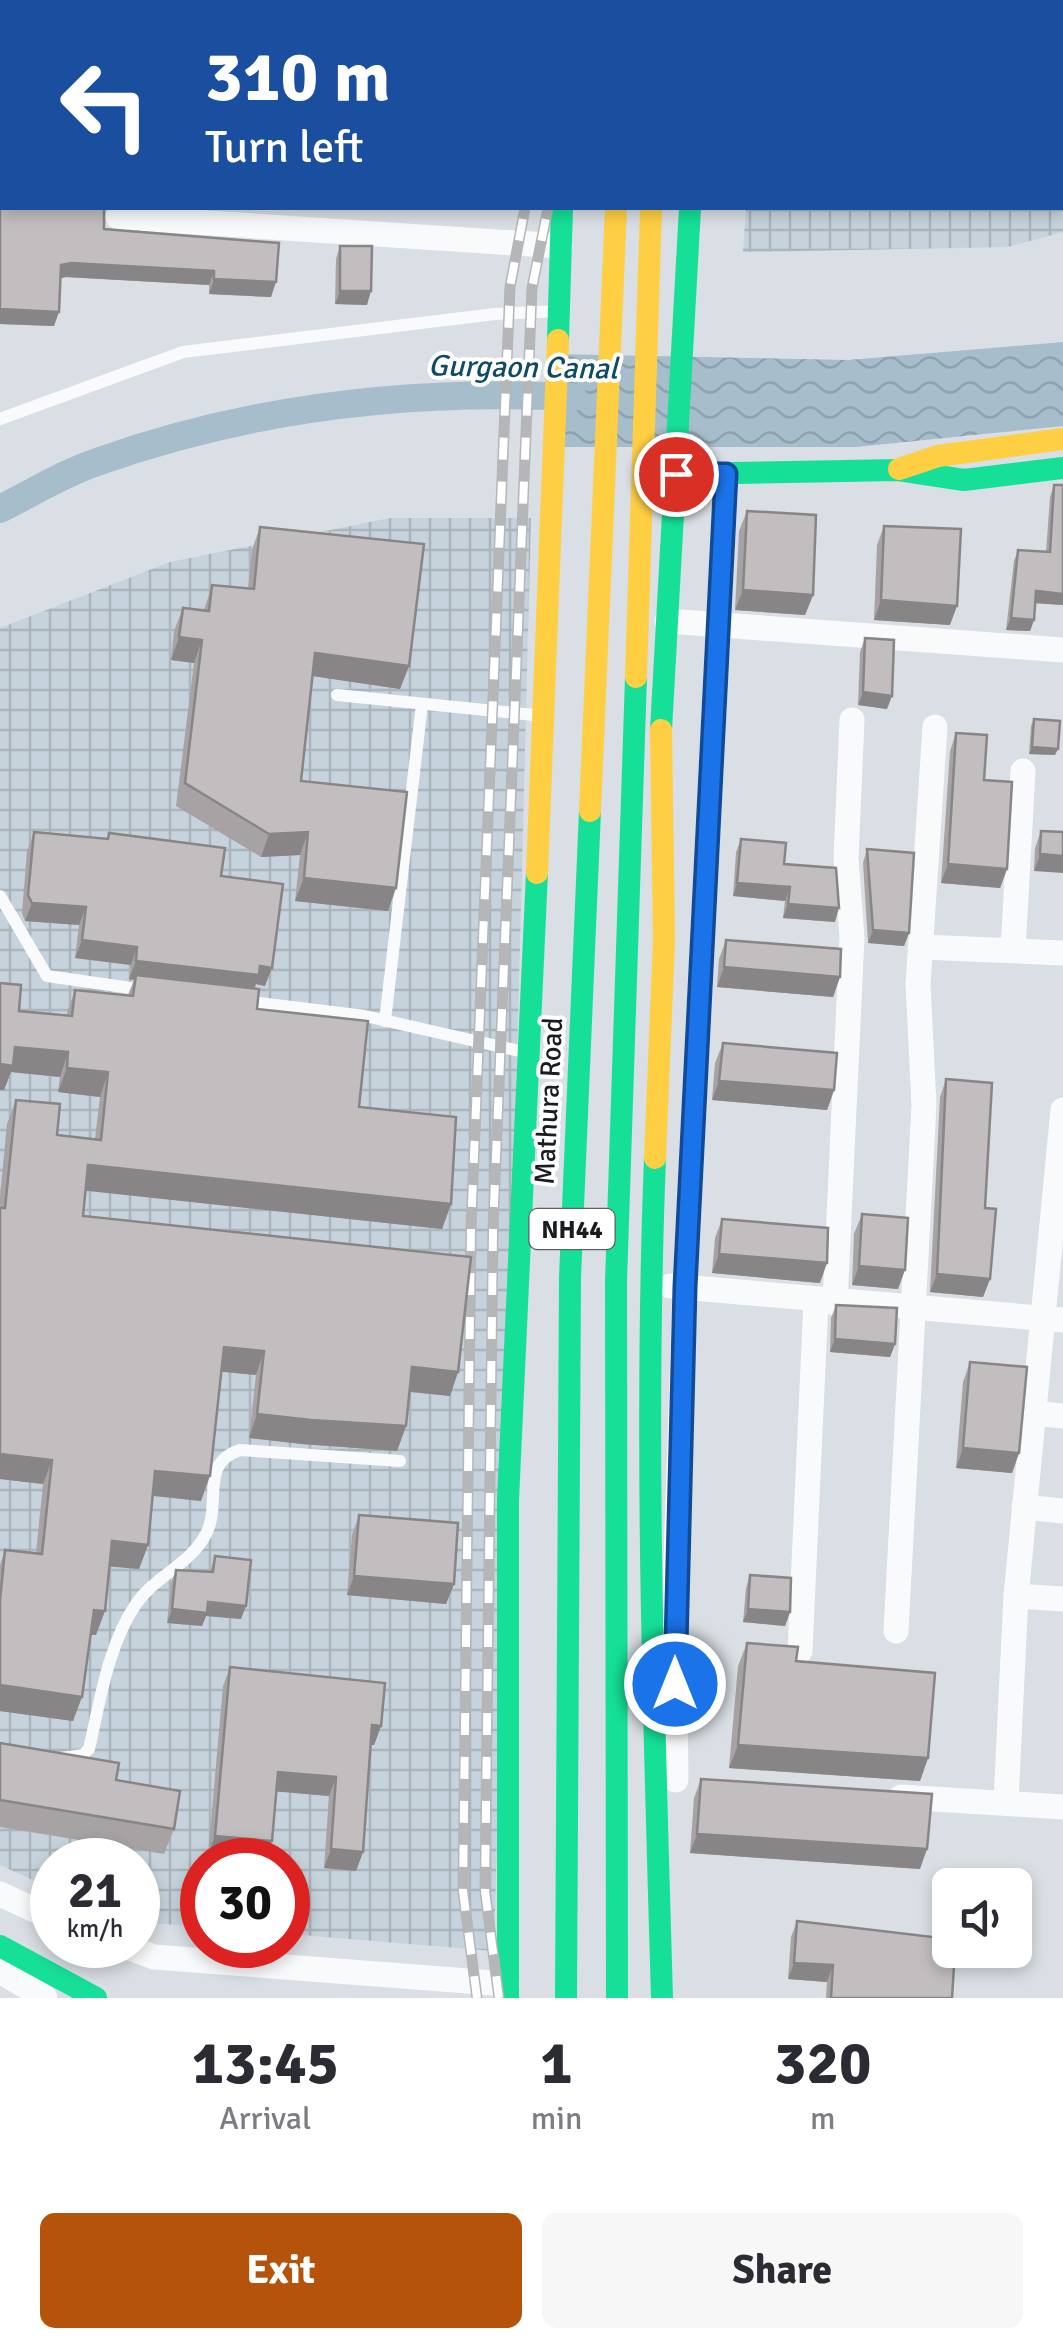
<!DOCTYPE html>
<style>
:root{--surface:#fff;--page:#f7f7f7;--text:#2b2b33;--muted:#7c7c81;--accent:#b45309}
body{margin:0;font-family:Signika,sans-serif;background:var(--page);color:var(--text);height:100vh;display:flex;flex-direction:column;font-size:38px;white-space:nowrap}
*{box-sizing:border-box;margin:0}
p{font-size:32px;color:var(--muted)}
.icon{flex:none;width:55px;height:55px;fill:none;stroke:currentColor;stroke-width:2;stroke-linecap:round;stroke-linejoin:round}
.map{position:relative;height:1998px;overflow:hidden}
.side{display:flex;flex-direction:column;background:var(--surface);flex:1}
.side>*{flex:none}
.hud{position:absolute;left:0px;top:0px;width:1065px;height:210px;box-shadow:0 5px 15px #0003;background:#1a4fa0;color:#fff;overflow:hidden}
.fabs{position:absolute;left:932px;top:1868px;display:grid;gap:20px}
.fabs a{display:grid;place-items:center;width:100px;height:100px;border-radius:15px;background:var(--surface);box-shadow:0 5px 15px #0003;font-size:50px}
.speed{position:absolute;left:30px;top:1838px;display:flex;gap:20px;font-size:50px;font-weight:700;text-align:center}
.speed>*{display:grid;place-content:center;width:130px;height:130px;border-radius:50%;background:var(--surface);box-shadow:0 5px 15px #0003;line-height:1}
.speed small{font-size:25px;font-weight:400}
.speed .limit{border:15px solid #d22;background:#fff;color:#111}
.pin{position:absolute;display:grid;place-items:center;width:85px;height:85px;color:#fff;margin:-42px;border:5px solid #fff;border-radius:50%;box-shadow:0 2px 10px #0007}
.me{position:absolute;width:110px;margin:-55px;rotate:0deg;stroke-linejoin:round;filter:drop-shadow(0 0 8px #0008)}
.turn{display:flex;align-items:center;gap:35px;height:210px;padding:0 40px;font-size:45px}
.turn .icon{width:130px;height:130px;stroke-width:2.5}
.turn b{display:block;font-size:70px;line-height:85px}
.eta{display:flex;justify-content:space-evenly;align-items:center;height:170px;text-align:center}
.eta b{font-size:60px;font-weight:800;line-height:70px}
.action{display:flex;gap:20px;margin-top:auto;padding:20px 40px}
.action a{flex:1;height:115px;border-radius:15px;background:var(--accent);color:#fff;font-size:40px;font-weight:800;line-height:115px;text-align:center}
.action a+a{background:var(--page);color:var(--text)}
.map>svg:first-child{display:block}
</style>
<div class="map">
<svg width="1063" height="1998" viewBox="0 0 1063 1998">
<defs>
<pattern id="industrial-grid" width="8" height="8" patternUnits="userSpaceOnUse" patternTransform="scale(2.5)"><rect width="8" height="8" fill="#c7d3dc"/><path d="M0 4h8M4 0v8" fill="none" stroke="#aab5bc"/></pattern>
<pattern id="water-waves" width="16" height="10" patternUnits="userSpaceOnUse" patternTransform="scale(2.5)"><rect width="16" height="10" fill="#a6bdcc"/><path d="M0 5q4-4 8 0t8 0" fill="none" stroke="#8ea2af"/></pattern>
</defs>
<rect width="100%" height="100%" fill="#d9dfe4"/>
<!-- industrial -->
<g fill="url(#industrial-grid)">
<polygon points="759,0 1063,0 1063,232 1008,247 743,252 746,208 1062,208 1062,2"/>
<polygon points="390,518 531,518 494,1951 288,1934 288,1860 202,1860 202,1927 138,1922 138,1860 52,1860 52,1889 0,1865 0,628 170,562"/>
</g>
<!-- water -->
<polygon fill="url(#water-waves)" points="1063,342 1063,426 856,447 553,447 554,354 848,360"/>
<g fill="none" stroke-linecap="round" stroke-linejoin="round">
<!-- canal -->
<path stroke="#a6bdcc" stroke-width="28" d="M0 509C32 493 64 473 97 462 251 407 410 389 573 397"/>
<!-- lane -->
<g stroke="#f9fafb" stroke-width="12">
<polyline points="201,0 304,2"/>
<polyline points="0,419 183,352 495,314 558,311"/>
<polyline points="337,695 544,716"/>
<polyline points="0,896 47,976 145,990"/>
<polyline points="244,1001 365,1016 524,1052"/>
<polyline points="385,1021 422,704"/>
<path d="M62 1758 83 1755 89 1749C100 1701 108 1645 136 1604 155 1576 191 1564 206 1534 222 1503 199 1463 240 1450L400 1461"/>
</g>
<!-- street -->
<g stroke="#f9fafb" stroke-width="25">
<polyline points="0,94 0,91"/>
<polyline points="118,217 560,246"/>
<polyline points="667,621 1063,650"/>
<polyline points="921,947 1063,953"/>
<polyline points="1013,950 1023,771"/>
<polyline points="670,1286 1063,1320"/>
<polyline points="835,1303 852,937 846,859 852,720"/>
<polyline points="1033,1413 1063,1416"/>
<polyline points="1024,1507 1063,1511"/>
<polyline points="1016,1596 1063,1599"/>
<polyline points="896,1631 924,1105 918,984 935,727"/>
<polyline points="800,1651 816,1301"/>
<polyline points="676,1780 674,1620 685,1287 726,474"/>
<polyline points="901,1797 1063,1807"/>
<polyline points="1006,1801 1016,1596 1063,1110"/>
<polyline points="0,1894 52,1918"/>
<polyline points="122,1945 154,1957 507,1984"/>
<polyline points="0,1971 45,1998"/>
</g>
<!-- fast -->
<g stroke="#16e098" stroke-width="22">
<polyline points="628,0 628,2"/>
<polyline points="567,2 568,0"/>
<polyline points="664,2 665,0"/>
<polyline points="558,340 562,208"/>
<polyline points="676,474 898,470 964,480 1063,468"/>
<polyline points="661,730 690,208"/>
<path d="M655 1158C644 1438 654 1718 662 1998"/>
<polyline points="0,1946 96,1998"/>
<polyline points="508,1998 508,1500 537,873"/>
<polyline points="566,1998 570,1277 590,811"/>
<polyline points="617,1998 616,1282 636,677"/>
</g>
<!-- slow -->
<g stroke="#ffcf43" stroke-width="22">
<polyline points="702,0 702,2"/>
<polyline points="899,469 938,456 1063,439"/>
<polyline points="636,677 651,208"/>
<polyline points="590,811 616,208"/>
<polyline points="537,873 558,340"/>
<polyline points="655,1158 664,941 661,730"/>
</g>
<defs>
<g id="rail">
<polyline points="566,2 566,0"/>
<polyline points="588,2 588,0"/>
<polyline points="477,1998 463,1891 471,1228 510,287 525,208"/>
<polyline points="499,1998 485,1891 493,1229 532,288 548,208"/>
</g>
</defs>
<!-- rail casing -->
<use href="#rail" stroke="#b4b6b8" stroke-width="11"/>
<!-- rail -->
<use href="#rail" stroke="#fff" stroke-width="8" stroke-dasharray="22" stroke-linecap="butt"/>
</g>
<!-- wall -->
<g fill="#a7a3a5">
<polygon points="104,229 279,243 271,297 209,294 209,285 66,277 60,278 54,326 0,324"/>
<polygon points="340,246 367,305 335,304 336,259"/>
<polygon points="1054,485 1063,485 1063,605 1035,603 1034,620 1030,631 1006,630 1014,561 1018,550 1046,552 1050,497"/>
<polygon points="747,511 813,595 805,615 735,610 739,531"/>
<polygon points="884,526 950,625 874,620 877,545"/>
<polygon points="260,527 409,666 400,689 312,676 301,781 388,911 295,901 300,855 261,857 176,806 194,663 171,660 174,631 183,608 204,610 212,585 248,589 252,550"/>
<polygon points="865,638 887,709 858,705 860,652"/>
<polygon points="1034,719 1055,755 1029,754 1031,726"/>
<polygon points="956,733 1007,869 1000,888 941,883 950,751"/>
<polygon points="1041,831 1063,832 1034,871 1035,848"/>
<polygon points="34,832 107,838 109,833 221,876 265,986 256,984 254,988 257,1009 359,1107 451,1204 442,1229 85,1190 83,1216 458,1372 450,1396 410,1392 406,1426 397,1451 302,1444 249,1438 256,1375 222,1372 201,1501 153,1496 148,1545 139,1569 110,1566 96,1635 90,1635 73,1721 0,1711 0,1565 5,1550 36,1553 43,1484 0,1479 0,1196 7,1124 16,1100 57,1135 95,1139 100,1097 58,1092 60,1077 11,1072 4,1090 19,1011 66,1016 75,990 128,995 134,980 129,979 131,965 75,958 79,925 25,921 22,913 27,851"/>
<polygon points="741,839 784,864 835,922 783,918 785,901 733,896 736,852"/>
<polygon points="867,849 909,933 904,946 868,943 863,863"/>
<polygon points="726,940 840,977 833,997 717,987 719,959"/>
<polygon points="723,1043 834,1090 827,1110 712,1100 715,1063"/>
<polygon points="946,1079 985,1208 990,1279 983,1297 930,1292 940,1097"/>
<polygon points="862,1214 898,1289 852,1285 854,1234"/>
<polygon points="722,1219 820,1283 712,1273 715,1238"/>
<polygon points="836,1305 895,1344 890,1357 830,1352 831,1318"/>
<polygon points="970,1362 1019,1453 1012,1473 956,1468 963,1382"/>
<polygon points="359,1515 454,1584 446,1604 347,1595 352,1535"/>
<polygon points="215,1556 241,1619 206,1616 202,1626 167,1623 171,1583 176,1570 210,1572"/>
<polygon points="750,1575 790,1612 785,1626 743,1622 746,1588"/>
<polygon points="747,1643 796,1661 928,1758 920,1781 729,1768 738,1666"/>
<polygon points="230,1667 381,1726 374,1745 371,1745 363,1852 356,1871 324,1868 329,1796 276,1791 265,1860 208,1855 223,1686"/>
<polygon points="0,1743 116,1780 174,1829 164,1854 0,1827"/>
<polygon points="701,1779 920,1869 690,1853 694,1798"/>
<polygon points="797,1921 952,1998 826,1998 827,1982 788,1979 791,1937"/>
</g>
<!-- shaded-wall -->
<g fill="#888586">
<polygon points="71,263 214,271 209,285 66,277 56,279 61,265"/>
<polygon points="214,279 276,282 271,297 209,294"/>
<polygon points="340,291 371,291 367,305 335,304"/>
<polygon points="0,309 59,312 54,326 0,324"/>
<polygon points="743,590 813,595 805,615 735,610"/>
<polygon points="1036,591 1063,594 1063,605 1032,603"/>
<polygon points="881,600 957,606 950,625 874,620"/>
<polygon points="1011,618 1034,620 1030,631 1006,630"/>
<polygon points="179,637 202,640 194,663 171,660"/>
<polygon points="315,653 409,666 400,689 306,675"/>
<polygon points="863,692 892,696 887,709 858,705"/>
<polygon points="1032,747 1058,749 1055,755 1029,754"/>
<polygon points="308,832 300,855 261,857 269,834"/>
<polygon points="1040,854 1063,856 1063,873 1034,871"/>
<polygon points="948,864 1007,869 1000,888 941,883"/>
<polygon points="304,878 396,888 388,911 295,901"/>
<polygon points="737,883 790,887 785,901 733,896"/>
<polygon points="32,903 86,907 79,925 25,921"/>
<polygon points="788,904 839,908 835,922 783,918"/>
<polygon points="873,930 909,933 904,946 868,943"/>
<polygon points="82,940 137,947 131,965 75,958"/>
<polygon points="136,961 260,966 272,968 265,986 256,984 253,993 136,975 134,980 129,979"/>
<polygon points="724,967 840,977 833,997 717,987"/>
<polygon points="15,1047 68,1052 60,1077 11,1072 4,1090 0,1090 0,1064"/>
<polygon points="67,1068 108,1072 100,1097 58,1092"/>
<polygon points="719,1081 834,1090 827,1110 712,1100"/>
<polygon points="88,1165 451,1204 442,1229 79,1190"/>
<polygon points="719,1254 827,1263 820,1283 712,1273"/>
<polygon points="859,1266 905,1270 898,1289 852,1285"/>
<polygon points="937,1274 990,1279 983,1297 930,1292"/>
<polygon points="835,1339 895,1344 890,1357 830,1352"/>
<polygon points="224,1347 264,1351 256,1375 216,1371"/>
<polygon points="412,1367 458,1372 450,1396 403,1391"/>
<polygon points="257,1414 406,1426 397,1451 302,1444 249,1438"/>
<polygon points="963,1448 1019,1453 1012,1473 956,1468"/>
<polygon points="0,1454 52,1460 43,1484 0,1479"/>
<polygon points="155,1471 210,1476 201,1501 146,1495"/>
<polygon points="112,1541 148,1545 139,1569 104,1566"/>
<polygon points="354,1576 454,1584 446,1604 347,1595"/>
<polygon points="208,1602 246,1606 241,1619 206,1616 202,1626 167,1623 172,1609"/>
<polygon points="748,1609 790,1612 785,1626 743,1622"/>
<polygon points="94,1610 105,1611 96,1635 85,1634"/>
<polygon points="0,1685 82,1697 73,1721 0,1711"/>
<polygon points="372,1725 381,1726 374,1745 366,1744"/>
<polygon points="738,1745 928,1758 920,1781 729,1768"/>
<polygon points="278,1772 336,1777 329,1796 271,1791"/>
<polygon points="697,1834 927,1849 920,1869 690,1853"/>
<polygon points="215,1836 272,1841 265,1860 208,1855"/>
<polygon points="331,1849 363,1852 356,1871 324,1868"/>
<polygon points="794,1963 833,1965 827,1982 788,1979"/>
</g>
<!-- building -->
<g fill="#c2bec0" stroke="#888586" stroke-width="2.5">
<polygon points="0,141 2,141 2,208 104,208 104,229 279,243 276,282 214,279 214,271 71,263 61,265 59,312 0,309"/>
<polygon points="340,246 372,246 371,291 340,291"/>
<polygon points="1054,485 1063,485 1063,594 1036,591 1034,620 1011,618 1018,550 1050,552"/>
<polygon points="747,511 816,515 813,595 743,590"/>
<polygon points="884,526 961,529 957,606 881,600"/>
<polygon points="260,527 424,544 409,666 315,653 301,781 407,792 396,888 304,878 308,832 269,834 185,783 202,640 179,637 183,608 209,611 212,585 254,589"/>
<polygon points="865,638 894,640 892,696 863,692"/>
<polygon points="1034,719 1060,721 1058,749 1032,747"/>
<polygon points="956,733 987,735 984,780 1012,782 1007,869 948,864"/>
<polygon points="1041,831 1063,832 1063,856 1040,854"/>
<polygon points="34,832 108,839 109,833 225,848 221,876 283,884 272,968 260,966 259,975 136,961 137,947 82,940 86,907 32,903 28,895"/>
<polygon points="741,839 786,843 784,864 836,868 839,908 788,904 790,887 737,883"/>
<polygon points="867,849 914,853 909,933 873,930"/>
<polygon points="726,940 841,949 840,977 724,967"/>
<polygon points="136,975 259,989 257,1009 368,1021 359,1107 456,1117 451,1204 88,1165 83,1216 471,1257 458,1372 412,1367 406,1426 311,1420 257,1414 264,1351 224,1347 210,1476 155,1471 148,1545 112,1541 105,1611 94,1610 82,1697 0,1685 0,1600 5,1550 42,1554 52,1460 0,1454 0,1208 5,1208 16,1100 60,1104 57,1135 101,1140 108,1072 67,1068 68,1052 15,1047 13,1066 0,1064 0,983 21,985 19,1011 72,1016 75,990 133,996"/>
<polygon points="723,1043 837,1053 834,1090 719,1081"/>
<polygon points="946,1079 992,1083 985,1208 996,1209 990,1279 937,1274"/>
<polygon points="862,1214 908,1218 905,1270 859,1266"/>
<polygon points="722,1219 828,1228 827,1263 719,1254"/>
<polygon points="836,1305 897,1308 895,1344 835,1339"/>
<polygon points="970,1362 1027,1367 1019,1453 963,1448"/>
<polygon points="359,1515 458,1523 454,1584 354,1576"/>
<polygon points="215,1556 251,1560 246,1606 208,1602 207,1613 172,1609 176,1570 213,1572"/>
<polygon points="750,1575 791,1578 790,1612 748,1609"/>
<polygon points="747,1643 798,1647 796,1661 935,1673 928,1758 738,1745"/>
<polygon points="230,1667 385,1683 381,1726 372,1725 363,1852 331,1849 336,1777 278,1772 272,1841 215,1836"/>
<polygon points="0,1743 119,1763 116,1780 180,1791 174,1829 0,1800"/>
<polygon points="701,1779 932,1794 927,1849 697,1834"/>
<polygon points="797,1921 950,1939 950,1950 955,1950 952,1998 831,1998 833,1965 794,1963"/>
</g>
<g fill="none" stroke-linecap="round" stroke-linejoin="round">
<defs>
<polyline id="route" points="675,1684 685,1287 726,474 676,474"/>
</defs>
<!-- route casing -->
<use href="#route" stroke="#114b97" stroke-width="25"/>
<!-- route -->
<use href="#route" stroke="#1a73e8" stroke-width="18"/>
</g>
<g text-anchor="middle" stroke-width="8" stroke-linejoin="round" paint-order="stroke">
<!-- shield labels -->
<rect fill="#fff" stroke="#5e6163" stroke-width="2.5" x="529.5" y="1209" width="85" height="40" rx="8"/>
<g font-size="25" font-weight="bold" fill="#191d20">
<text x="572" y="1238">NH44</text>
</g>
<!-- street labels -->
<g font-size="28" fill="#191d20" stroke="#fff">
<text transform="translate(548 1101) rotate(-87)" y="10">Mathura Road</text>
</g>
<!-- water labels -->
<g font-size="30" font-style="italic" fill="#0f4b65" stroke="#fff">
<text transform="translate(523 367) rotate(1)" y="10">Gurgaon Canal</text>
</g>
</g>
</svg>
<div class="fabs">
<a><svg class="icon" aria-label="sound" viewBox="0 0 24 24"><path d="M4 9h4l5-4v14l-5-4H4zM17 9q2 3 0 6"/></svg></a>
</div>
<div class="speed"><div>21<small>km/h</small></div><div class="limit">30</div></div>
<div class="pin" style="left:676px;top:474px;background:#d93025"><svg class="icon" aria-label="arrive" viewBox="0 0 24 24"><path d="M6 21V4h12l-3 4 3 4H6"/></svg></div>
<svg class="me" style="left:675px;top:1684px" viewBox="-20 -20 40 40"><circle r="17" fill="#1a73e8" stroke="#fff" stroke-width="3"/><path d="M0-11L8 9 0 5-8 9z" fill="#fff"/></svg>
<div class="hud">
<div class="turn"><svg class="icon" aria-label="left" viewBox="0 0 24 24"><path d="M17 20v-9H6M10 6l-5 5 5 5"/></svg><div><b>310 m</b>Turn left</div></div>
</div>
</div>
<section class="side">
<div class="eta">
<div><b>13:45</b><p>Arrival</p></div>
<div><b>1</b><p>min</p></div>
<div><b>320</b><p>m</p></div>
</div>
<div class="action"><a>Exit</a><a>Share</a></div>
</section>
